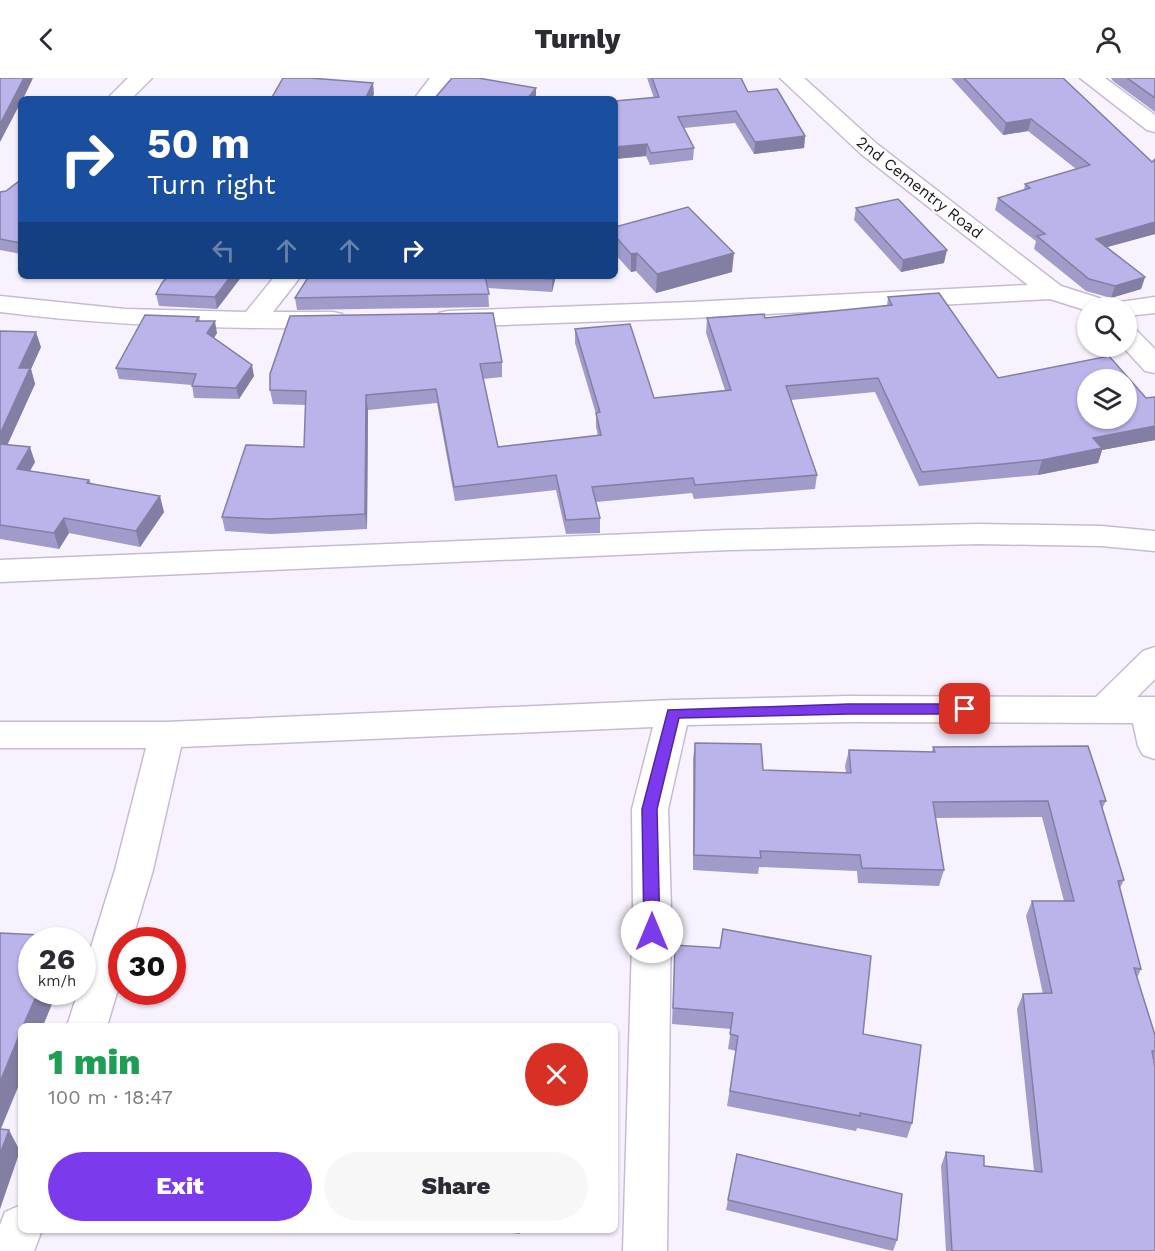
<!DOCTYPE html>
<meta charset="utf-8">
<style>
:root{--surface:#fff;--page:#f7f7f7;--text:#2b2b33;--muted:#7c7c81;--accent:#7c3aed}
body{margin:0;font-family:"Work Sans",sans-serif;background:var(--page);color:var(--text);height:100vh;display:flex;flex-direction:column;font-size:22px;white-space:nowrap}
*{box-sizing:border-box;margin:0}
p{font-size:20px;color:var(--muted)}
.icon{flex:none;width:33px;height:33px;fill:none;stroke:currentColor;stroke-width:2;stroke-linecap:round;stroke-linejoin:round}
.map{position:relative;flex:1;overflow:hidden}
.panel{position:absolute;left:18px;top:945px;width:600px;height:210px;display:flex;flex-direction:column;background:var(--surface);border-radius:9px;box-shadow:0 2px 4px #0004}
.panel>*{flex:none}
.banner{position:absolute;left:18px;top:18px;width:600px;height:183px;border-radius:9px;box-shadow:0 2px 4px #0004;background:#1a4fa0;color:#fff;overflow:hidden}
.fabs{position:absolute;left:1077px;top:219px;display:grid;gap:12px}
.fabs a{display:grid;place-items:center;width:60px;height:60px;border-radius:50%;background:var(--surface);box-shadow:0 2px 4px #0004;font-size:30px}
.speed{position:absolute;left:18px;top:849px;display:flex;gap:12px;font-size:30px;font-weight:700;text-align:center}
.speed>*{display:grid;place-content:center;width:78px;height:78px;border-radius:50%;background:var(--surface);box-shadow:0 2px 4px #0004;line-height:1}
.speed small{font-size:15px;font-weight:400}
.speed .limit{border:9px solid #d22;background:#fff;color:#111}
.pin{position:absolute;display:grid;place-items:center;width:51px;height:51px;color:#fff;margin:-26px;border-radius:12px;box-shadow:0 3px 9px #0006}
.me{position:absolute;width:66px;margin:-33px;rotate:0deg;stroke-linejoin:round;filter:drop-shadow(0 0 4px #0008)}
.turn{display:flex;align-items:center;gap:21px;height:126px;padding:0 30px;font-size:27px}
.turn .icon{width:78px;height:78px;stroke-width:2.5}
.turn b{display:block;font-size:42px;line-height:51px}
.lanes{display:flex;align-items:center;height:57px;padding:0 30px;background:#0003;justify-content:center;gap:30px;direction:ltr}
.lanes .off{opacity:.35}
.round{display:grid;place-items:center;flex:none;width:63px;height:63px;border-radius:32px;background:var(--page)}
.headline{display:flex;align-items:center;justify-content:space-between;height:102px;padding:0 30px}
h1{font-size:36px;font-weight:800;line-height:45px;color:#1e9e55}
.button{display:flex;gap:12px;margin-top:auto;padding:12px 30px}
.button a{flex:1;height:69px;border-radius:36px;background:var(--accent);color:#fff;font-size:24px;font-weight:800;line-height:69px;text-align:center}
.button a+a{background:var(--page);color:var(--text)}
header{display:flex;justify-content:space-between;align-items:center;height:78px;padding:0 30px;background:var(--surface);font-size:27px;font-weight:800}
.map>svg:first-child{display:block}
</style>
<header><svg class="icon" aria-label="back" viewBox="0 0 24 24"><path d="M15 5l-7 7 7 7"/></svg>Turnly<svg class="icon" aria-label="person" viewBox="0 0 24 24"><circle cx="12" cy="8" r="4"/><path d="M4 21q1-7 8-7t8 7"/></svg></header>
<div class="map">
<svg width="1155" height="1173" viewBox="0 0 1155 1173">
<rect width="100%" height="100%" fill="#f7f2fd"/>
<g fill="none" stroke-linecap="round" stroke-linejoin="round">
<defs>
<g id="minor">
<polygon points="128,0 152,0 131,21 107,21"/>
<polygon points="430,0 452,0 436,21 414,21"/>
<polygon points="780,0 804,0 877,66 1061,208 1102,221 1120,224 1155,219 1155,235 1126,238 1126,230 1088,230 1088,233 1050,221 692,240 448,249 439,247 435,241 439,235 448,233 692,224 1028,207 861,76"/>
<polygon points="1080,0 1105,0 1155,37 1155,54 1147,52"/>
<path d="M275 198H301L273 234H333L342 236 346 242 342 248 333 250C222 251 111 248 0 234V218L125 231 246 234Z"/>
<polygon points="1126,249 1135,251 1155,271 1155,295 1145,293 1122,268 1126,268"/>
<polygon points="979,446 1101,448 1155,453 1155,473 1101,468 979,466 729,472 0,504 0,482 729,452"/>
<polygon points="1155,569 1155,601 1137,619 1155,619 1155,681 1143,677 1138,668 1133,645 849,644 687,647 668,731 671,831 667,1173 623,1173 633,831 632,731 653,649 181,669 153,792 132,862 122,862 122,898 107,948 67,948 78,914 82,914 82,898 115,792 146,670 0,670 0,644 167,644 673,622 849,618 1096,619 1143,573"/>
<polygon points="21,1127 21,1152 42,1152 34,1173 0,1173 0,1147 5,1134"/>
</g>
</defs>
<!-- minor casing -->
<use href="#minor" stroke="#c8bad5" stroke-width="3"/>
<!-- minor -->
<use href="#minor" fill="#fff" fill-rule="evenodd"/>
</g>
<!-- wall -->
<g fill="#a19bca">
<polygon points="647,0 741,0 748,14 805,58 804,70 754,76 735,45 684,50 694,70 693,82 650,87 646,78 615,81 615,23 654,20"/>
<polygon points="951,0 1063,0 1152,84 1155,81 1155,156 1107,169 1145,199 1141,211 1111,220 1086,213 1034,171 1036,163 995,132 998,120 1024,112 1025,106 1076,91 1028,53 1003,57"/>
<polygon points="1111,0 1155,0 1155,34 1113,3"/>
<polygon points="21,96 21,176 0,172 0,114 6,113 19,103"/>
<polygon points="856,130 944,185 901,194 854,142"/>
<polygon points="615,149 732,194 656,215 636,193 631,194 615,176"/>
<polygon points="242,198 217,231 159,228 156,216"/>
<polygon points="309,198 556,198 552,214 488,210 489,229 297,232 295,220"/>
<polygon points="888,219 998,300 1146,320 1155,319 1155,362 1102,372 1098,385 1038,397 919,408 875,314 791,322 817,397 815,411 694,421 692,415 596,424 600,440 600,455 566,456 556,412 455,423 437,325 368,332 367,451 271,456 225,453 222,439 304,369 306,327 273,326 270,312 502,284 502,299 483,301 498,369 598,358 596,349 596,336 575,265 575,251 654,320 725,312 706,255 707,240 765,240 887,228"/>
<polygon points="199,239 200,243 217,255 214,260 254,298 239,321 194,320 192,307 119,301 116,290"/>
<polygon points="0,253 41,269 31,291 35,306 7,367 35,384 30,393 89,402 91,405 164,434 140,469 69,455 59,471 0,461"/>
<polygon points="695,665 763,692 846,695 845,688 849,672 932,674 933,669 1106,723 1102,731 1124,802 1120,810 1141,891 1137,900 1155,957 1155,981 1154,983 1155,1173 946,1173 941,1088 946,1074 984,1088 1034,1093 1017,931 1023,916 1043,916 1026,838 1032,823 1064,823 1042,739 935,740 944,792 939,808 858,805 857,793 759,789 758,796 693,792 693,681"/>
<polygon points="675,867 863,956 912,1045 907,1060 857,1050 856,1053 727,1028 736,973 728,971 731,951 672,946"/>
<polygon points="737,1076 897,1162 893,1173 726,1132"/>
<polygon points="487,1152 520,1152 520,1156"/>
</g>
<!-- shaded-wall -->
<g fill="#837ea4">
<polygon points="24,0 33,0 23,21 21,21 21,24 0,64 0,46"/>
<polygon points="373,5 374,16 372,21 365,21"/>
<polygon points="536,10 536,21 527,21"/>
<polygon points="1031,41 1028,53 1003,57 1006,45"/>
<polygon points="805,58 804,70 754,76 755,64"/>
<polygon points="647,66 646,78 615,81 615,69"/>
<polygon points="1155,144 1155,156 1093,173 1096,161"/>
<polygon points="947,172 944,185 901,194 903,182"/>
<polygon points="637,175 636,193 631,194 631,176"/>
<polygon points="734,175 732,194 656,215 657,196"/>
<polygon points="231,198 242,198 217,231 215,219"/>
<polygon points="553,198 556,198 552,214 552,201"/>
<polygon points="1145,199 1141,211 1111,220 1115,208"/>
<polygon points="215,243 217,255 209,267 207,255"/>
<polygon points="36,254 41,269 31,291 35,306 1,381 0,356 19,290"/>
<polygon points="252,287 254,298 239,321 236,310"/>
<polygon points="366,317 368,332 367,451 365,436"/>
<polygon points="1155,348 1155,362 1102,372 1098,385 1038,397 1042,382 1093,360"/>
<polygon points="30,369 35,384 22,406 17,391"/>
<polygon points="160,418 164,434 140,469 136,453"/>
<polygon points="64,440 69,455 59,471 54,455"/>
<polygon points="38,914 57,914 43,948 23,948"/>
<polygon points="21,953 21,1002 0,1053 0,1004"/>
<polygon points="9,1052 20,1073 0,1131 0,1076"/>
</g>
<!-- building -->
<g fill="#bbb4eb" stroke="#837ea4" stroke-width="1.5" fill-rule="evenodd">
<polygon points="0,0 24,0 0,46"/>
<polygon points="283,0 310,0 373,5 365,21 271,21"/>
<polygon points="452,0 478,0 536,10 527,21 434,21"/>
<polygon points="652,0 741,0 748,14 777,11 805,58 755,64 736,33 678,39 694,70 651,75 647,66 615,69 615,23 659,19"/>
<polygon points="964,0 1063,0 1152,84 1155,81 1155,144 1096,161 1145,199 1115,208 1089,201 1037,158 1045,156 998,120 1030,110 1025,106 1090,87 1031,41 1006,45"/>
<polygon points="1127,0 1155,0 1155,20"/>
<polygon points="21,96 21,165 0,161 0,114 6,113 19,103 20,97"/>
<polygon points="898,121 947,172 903,182 856,130"/>
<polygon points="688,129 734,175 657,196 637,175 631,176 615,158 615,149"/>
<polygon points="168,198 231,198 215,219 156,216 162,205"/>
<polygon points="309,198 485,198 489,216 295,220"/>
<polygon points="492,198 553,198 552,201"/>
<path d="M939 215 998 300 1109 278 1146 320 1155 319V348L1093 360 1102 370 1042 382 922 394 878 300 786 308 817 397 695 407 693 400 592 409 600 440 566 442 556 397 454 409 436 311 366 317 365 436 268 441 222 439 246 367 304 369 306 313 270 312V296L290 238 493 235 502 284 480 286 498 369 601 357 596 335 600 334 575 251 630 246 654 320 731 312 707 240 764 236 765 240 892 227 888 219ZM1088 302H1126V340H1088Z"/>
<polygon points="145,237 199,239 196,243 215,243 207,255 252,287 236,310 192,308 196,296 116,290"/>
<polygon points="0,253 36,254 19,290 30,290 0,356"/>
<polygon points="0,366 30,369 17,391 89,402 87,405 160,418 136,453 64,440 54,455 0,447"/>
<polygon points="695,665 761,666 763,692 851,695 849,672 935,674 933,669 1088,668 1106,723 1100,723 1124,802 1118,803 1141,891 1134,890 1155,957 1155,973 1152,973 1155,989 1155,1173 952,1173 946,1074 984,1078 984,1088 1042,1094 1023,916 1052,915 1032,823 1074,823 1048,723 933,724 944,792 862,790 860,777 760,773 761,780 694,777"/>
<polygon points="723,851 871,878 863,956 921,967 912,1045 860,1035 860,1038 730,1013 738,958 730,956 733,935 673,930 675,867 720,870"/>
<polygon points="0,855 61,858 59,862 32,862 32,914 38,914 23,948 21,948 21,953 0,1004"/>
<polygon points="0,1051 9,1052 0,1076"/>
<polygon points="737,1076 902,1116 897,1162 728,1122"/>
</g>
<!-- route -->
<polygon fill="#7c3aed" stroke="#51269a" stroke-width="1.5" points="849,626 965,626 972,631 965,636 849,636 679,640 657,731 660,854 658,858 652,860 646,858 644,854 642,731 668,632"/>
<g text-anchor="middle" stroke-width="4.5" stroke-linejoin="round" paint-order="stroke">
<!-- far-street labels -->
<g font-size="16" fill="#1b161f" stroke="#fff">
<text transform="translate(920 109) rotate(38)" y="6">2nd Cementry Road</text>
</g>
</g>
</svg>
<div class="fabs">
<a><svg class="icon" aria-label="search" viewBox="0 0 24 24"><circle cx="10" cy="10" r="6"/><path d="M15 15l6 6"/></svg></a>
<a><svg class="icon" aria-label="layers" viewBox="0 0 24 24"><path d="M12 4l9 5-9 5-9-5zM3 14l9 5 9-5"/></svg></a>
</div>
<div class="speed"><div>26<small>km/h</small></div><div class="limit">30</div></div>
<div class="pin" style="left:965px;top:631px;background:#d93025"><svg class="icon" aria-label="arrive" viewBox="0 0 24 24"><path d="M6 21V4h12l-3 4 3 4H6"/></svg></div>
<svg class="me" style="left:652px;top:854px" viewBox="-20 -20 40 40"><circle r="19" fill="#fff"/><path d="M0-13L10 11 0 6-10 11z" fill="#7c3aed"/></svg>
<div class="banner">
<div class="turn"><svg class="icon" aria-label="right" viewBox="0 0 24 24"><path d="M7 20v-9h11M14 6l5 5-5 5"/></svg><div><b>50 m</b>Turn right</div></div>
<div class="lanes"><svg class="icon off" aria-label="left" viewBox="0 0 24 24"><path d="M17 20v-9H6M10 6l-5 5 5 5"/></svg><svg class="icon off" aria-label="ahead" viewBox="0 0 24 24"><path d="M12 20V5M6 11l6-6 6 6"/></svg><svg class="icon off" aria-label="ahead" viewBox="0 0 24 24"><path d="M12 20V5M6 11l6-6 6 6"/></svg><svg class="icon" aria-label="right" viewBox="0 0 24 24"><path d="M7 20v-9h11M14 6l5 5-5 5"/></svg></div>
</div>
<section class="panel">
<div class="headline"><div><h1>1 min</h1><p>100 m · 18:47</p></div><a class="round" style="background:#d93025;color:#fff"><svg class="icon" aria-label="close" viewBox="0 0 24 24"><path d="M6 6l12 12M18 6L6 18"/></svg></a></div>
<div class="button"><a>Exit</a><a>Share</a></div>
</section>
</div>
